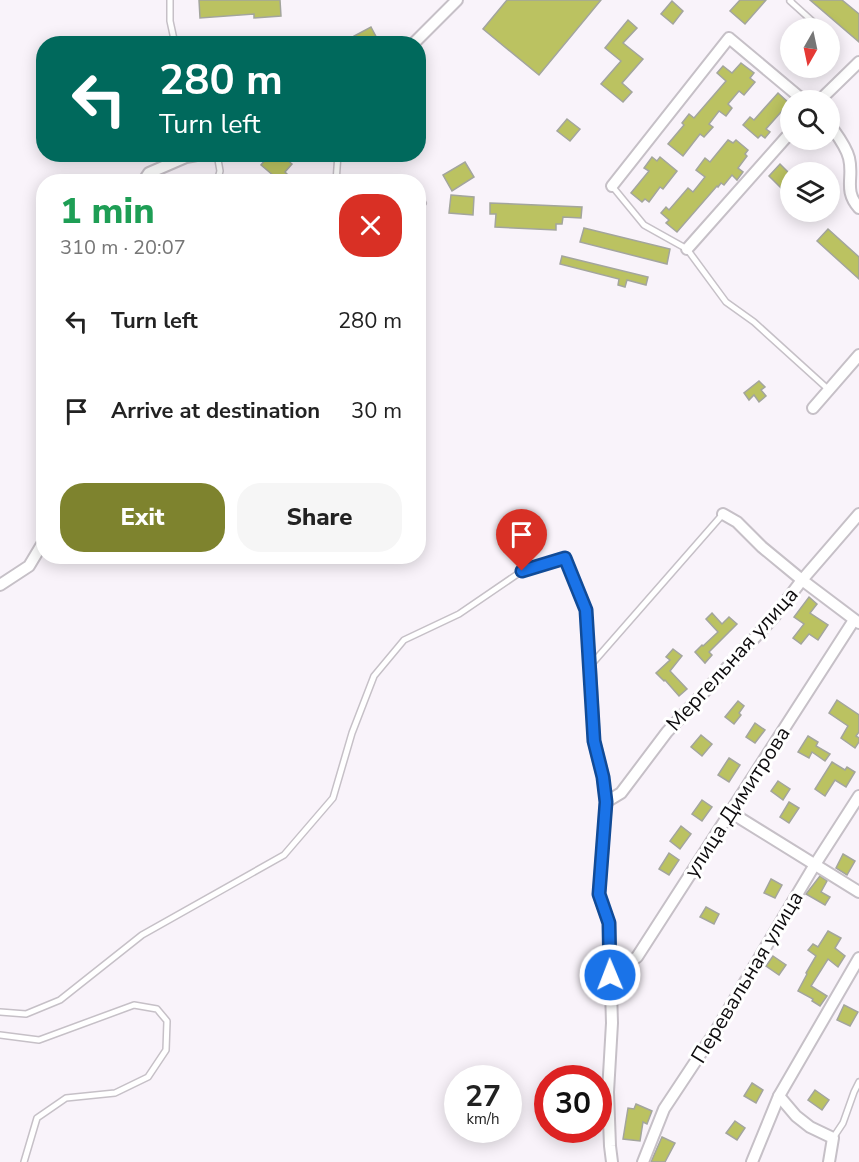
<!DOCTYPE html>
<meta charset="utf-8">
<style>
:root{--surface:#fff;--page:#f6f6f6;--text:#222;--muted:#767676;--accent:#7e832e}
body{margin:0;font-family:"Nunito Sans",sans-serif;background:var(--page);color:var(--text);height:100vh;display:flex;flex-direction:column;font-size:22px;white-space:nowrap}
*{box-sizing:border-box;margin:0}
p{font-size:20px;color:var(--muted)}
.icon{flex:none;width:33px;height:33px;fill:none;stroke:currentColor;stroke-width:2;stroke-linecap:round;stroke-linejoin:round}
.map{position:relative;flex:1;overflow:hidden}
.panel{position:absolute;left:36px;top:174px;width:390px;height:390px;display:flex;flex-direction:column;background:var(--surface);border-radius:24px;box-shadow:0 3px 15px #0003}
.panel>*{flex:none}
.top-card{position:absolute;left:36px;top:36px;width:390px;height:126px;border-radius:24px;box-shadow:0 3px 15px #0003;background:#00695c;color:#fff;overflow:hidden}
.needle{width:39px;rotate:189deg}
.tools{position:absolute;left:780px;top:18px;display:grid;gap:12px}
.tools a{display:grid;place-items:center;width:60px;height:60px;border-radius:50%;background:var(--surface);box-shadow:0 3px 15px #0003;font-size:30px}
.speed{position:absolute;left:444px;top:1065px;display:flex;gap:12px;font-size:30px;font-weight:700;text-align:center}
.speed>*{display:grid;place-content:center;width:78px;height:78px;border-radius:50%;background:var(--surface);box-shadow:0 3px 15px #0003;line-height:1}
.speed small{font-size:15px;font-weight:400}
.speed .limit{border:9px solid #d22;background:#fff;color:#111}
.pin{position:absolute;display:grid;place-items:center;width:51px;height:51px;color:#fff;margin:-62px -26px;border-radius:50% 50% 50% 0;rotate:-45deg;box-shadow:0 0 6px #0007}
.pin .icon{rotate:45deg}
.me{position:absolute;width:66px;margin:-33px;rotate:359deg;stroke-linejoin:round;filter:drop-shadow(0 0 4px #0008)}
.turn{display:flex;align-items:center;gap:21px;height:126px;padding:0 24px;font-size:27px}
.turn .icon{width:78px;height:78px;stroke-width:2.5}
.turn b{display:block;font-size:42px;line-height:51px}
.round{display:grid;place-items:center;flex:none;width:63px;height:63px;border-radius:24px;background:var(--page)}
.summary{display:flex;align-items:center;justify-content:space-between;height:102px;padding:0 24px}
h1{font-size:36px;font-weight:800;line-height:45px;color:#1e9e55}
.button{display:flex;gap:12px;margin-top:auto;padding:12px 24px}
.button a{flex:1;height:69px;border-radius:24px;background:var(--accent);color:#fff;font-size:24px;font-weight:800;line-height:69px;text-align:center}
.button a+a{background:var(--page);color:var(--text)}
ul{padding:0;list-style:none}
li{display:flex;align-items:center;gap:18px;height:90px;padding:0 24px}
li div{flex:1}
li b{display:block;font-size:22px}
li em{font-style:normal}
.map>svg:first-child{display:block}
</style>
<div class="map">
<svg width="859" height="1162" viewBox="0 0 859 1162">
<rect width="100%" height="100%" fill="#f9f3fa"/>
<!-- building -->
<g fill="#bbc261" stroke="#a3a59d" stroke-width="1.5">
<polygon points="199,0 280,0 281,16 254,18 254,14 200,18"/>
<polygon points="507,0 601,0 539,75 483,29"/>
<polygon points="740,0 766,0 745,24 730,11"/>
<polygon points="810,0 842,0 859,14 859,42"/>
<polygon points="672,1 683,11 673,24 661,14"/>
<polygon points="628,20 637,28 623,43 643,59 622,83 632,92 623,102 601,84 621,61 605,48"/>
<polygon points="371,27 380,44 358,44 354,36"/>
<polygon points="741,63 754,73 750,78 755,82 744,95 739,91 728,104 732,108 726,116 719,111 709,124 713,127 704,137 700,134 683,156 668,144 684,125 682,123 689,114 694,118 726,81 717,73 723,66 732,73"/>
<polygon points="778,93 789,103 766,129 770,132 765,138 761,135 758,138 743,125 750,117 754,120"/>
<polygon points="567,119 580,129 570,141 557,131"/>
<polygon points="728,140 733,143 736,140 748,150 745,154 747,156 738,168 743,172 737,180 732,175 724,185 721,183 718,187 717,186 677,232 666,223 669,220 661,213 666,207 669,210 688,188 693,192 705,177 696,170 705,158 710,162"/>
<polygon points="270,154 280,154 292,164 285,172 289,176 284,182 281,182 261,165"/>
<polygon points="652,157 657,161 660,157 677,171 663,189 660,187 649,202 645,199 642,202 631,193 649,171 644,168"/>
<polygon points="465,162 474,177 452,191 443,175"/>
<polygon points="780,164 790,174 790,181 782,189 769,176"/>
<polygon points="451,195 474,197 473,215 449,213"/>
<polygon points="490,203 582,207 581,218 563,217 562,224 556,224 556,230 495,227 496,214 490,214"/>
<polygon points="584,228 670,249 667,264 580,242"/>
<polygon points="828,229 859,257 859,279 817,241"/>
<polygon points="562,256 648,277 646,285 627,280 625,287 618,285 619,279 560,264"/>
<polygon points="759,381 765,387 761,390 766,396 759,402 754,395 749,400 744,393"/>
<polygon points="809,597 817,604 810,613 828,625 818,640 809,634 801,644 793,638 804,624 794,617"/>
<polygon points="712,613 722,624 729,617 737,624 709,652 712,655 705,663 695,652 702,645 703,646 718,632 706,619"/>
<polygon points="673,649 682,656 670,671 687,689 679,696 665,680 664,681 656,673 670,660 666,657"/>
<polygon points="837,700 859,715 859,732 856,736 859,738 859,742 855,748 841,738 848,726 829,713"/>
<polygon points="738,701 744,706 739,713 741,715 734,724 725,717"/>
<polygon points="755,723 765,730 755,743 746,737"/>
<polygon points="701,735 712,744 702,756 691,747"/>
<polygon points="808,736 818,742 816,746 830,754 825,761 812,752 809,758 798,752"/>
<polygon points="729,758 740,765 729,782 718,775"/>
<polygon points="832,762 845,770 847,767 855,772 846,787 835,780 825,796 815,789"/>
<polygon points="778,781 790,789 783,800 771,791"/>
<polygon points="702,800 712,807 702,821 692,814"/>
<polygon points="789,802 799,808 789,823 780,817"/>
<polygon points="681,826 691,834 680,849 670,841"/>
<polygon points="669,853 679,860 669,875 659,869"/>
<polygon points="843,854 855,861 847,875 836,868"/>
<polygon points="820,876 827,881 821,892 830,897 825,905 806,894"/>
<polygon points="771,879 782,885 775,898 764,893"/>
<polygon points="706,907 719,914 714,924 700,917"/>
<polygon points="828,931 841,938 835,948 845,956 838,967 828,959 811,986 827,996 820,1006 812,1001 813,999 798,991 807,974 806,973 816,956 808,950 813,944 818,947"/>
<polygon points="773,956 786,965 779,975 766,966"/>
<polygon points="844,1005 858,1012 850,1026 837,1020"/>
<polygon points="752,1083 763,1090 756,1103 744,1096"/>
<polygon points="815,1090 829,1100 822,1110 808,1100"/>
<polygon points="636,1104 652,1111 647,1124 643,1122 640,1141 623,1139 628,1108 634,1109"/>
<polygon points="735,1121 745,1128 737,1140 726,1133"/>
<polygon points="662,1137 675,1143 665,1162 651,1162"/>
</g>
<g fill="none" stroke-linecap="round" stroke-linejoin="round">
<defs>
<g id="lane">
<polyline points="170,0 170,21 175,44"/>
<polyline points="791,0 790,1 820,28"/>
<polyline points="830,37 834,41"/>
<polyline points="217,154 220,171 217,182"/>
<polyline points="336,182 338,154"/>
<polyline points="612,186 644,225 687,249 726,302 754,322 829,390"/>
<polyline points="418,206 423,203"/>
<polyline points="590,666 723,514"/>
<polyline points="0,1012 26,1014 60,1000 142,935 284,855 333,798 352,733 374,676 404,640 459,614 522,571 565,558 586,610 590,666"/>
<polyline points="0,1035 39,1040 134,1005 157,1009 167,1021 166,1050 148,1077 115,1093 66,1098 37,1118 24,1162"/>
<polyline points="833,1138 843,1123 854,1092 859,1082"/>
</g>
<g id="street">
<polyline points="413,44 457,0"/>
<polyline points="820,100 859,62"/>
<path d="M830 125C837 135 846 146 849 158 854 178 843 190 859 208"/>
<polyline points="143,182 149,173 186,157 202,154"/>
<polyline points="612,186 729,38 803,100"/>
<polyline points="687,249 790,133"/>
<polyline points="813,408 859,355"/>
<polyline points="723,514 737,522 762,547 802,580 859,623"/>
<polyline points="0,585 29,566 44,541"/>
<polyline points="590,666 594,741 603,777 606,802 599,895 609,923 612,1023 608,1092 610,1146 612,1162"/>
<polyline points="606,802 621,793 667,732 774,617 802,580 859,514"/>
<polyline points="730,812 859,892"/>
<polyline points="610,975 637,957 854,620"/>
<polyline points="779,1096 796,1116 810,1127 833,1138 829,1162"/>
<polyline points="643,1162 664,1109 717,1029 814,866 859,796"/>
<polyline points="752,1162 779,1096 859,958"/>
</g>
</defs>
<!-- lane casing -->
<use href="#lane" stroke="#c6c0c7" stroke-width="8"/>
<!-- street casing -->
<use href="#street" stroke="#c6c0c7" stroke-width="14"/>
<!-- lane -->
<use href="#lane" stroke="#fff" stroke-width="5"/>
<!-- street -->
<use href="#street" stroke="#fff" stroke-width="10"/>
</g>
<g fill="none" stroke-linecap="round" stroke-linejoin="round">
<defs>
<polyline id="route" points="522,571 565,558 586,610 594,741 603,777 606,802 599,894 609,923 610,975"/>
</defs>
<!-- route casing -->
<use href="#route" stroke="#114b97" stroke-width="15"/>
<!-- route -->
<use href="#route" stroke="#1a73e8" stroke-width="10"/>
</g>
<g text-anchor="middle" stroke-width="6" stroke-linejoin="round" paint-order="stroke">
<!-- street labels -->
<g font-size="21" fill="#0e0c0e" stroke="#fff">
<text transform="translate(732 659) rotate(-48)" y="7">Мергельная улица</text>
<text transform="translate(737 802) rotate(-57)" y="7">улица Димитрова</text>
<text transform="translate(747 977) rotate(-59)" y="7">Перевальная улица</text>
</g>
</g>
</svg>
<div class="tools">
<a><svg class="needle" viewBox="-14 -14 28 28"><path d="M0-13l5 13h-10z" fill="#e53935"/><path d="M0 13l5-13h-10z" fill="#767676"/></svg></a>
<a><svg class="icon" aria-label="search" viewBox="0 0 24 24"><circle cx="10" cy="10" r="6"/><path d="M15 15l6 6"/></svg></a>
<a><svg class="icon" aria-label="layers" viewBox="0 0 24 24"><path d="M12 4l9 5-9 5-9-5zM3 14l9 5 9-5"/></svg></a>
</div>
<div class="speed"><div>27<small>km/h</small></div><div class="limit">30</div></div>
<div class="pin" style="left:522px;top:571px;background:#d93025"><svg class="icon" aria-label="arrive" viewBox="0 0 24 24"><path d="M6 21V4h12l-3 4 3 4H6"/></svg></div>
<svg class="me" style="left:610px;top:975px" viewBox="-20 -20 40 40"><circle r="17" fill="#1a73e8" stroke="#fff" stroke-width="3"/><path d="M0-11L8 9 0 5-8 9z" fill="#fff"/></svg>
<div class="top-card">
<div class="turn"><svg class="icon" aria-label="left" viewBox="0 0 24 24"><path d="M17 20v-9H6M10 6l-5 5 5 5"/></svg><div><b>280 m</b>Turn left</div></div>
</div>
<section class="panel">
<div class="summary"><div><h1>1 min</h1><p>310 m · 20:07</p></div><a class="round" style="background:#d93025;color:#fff"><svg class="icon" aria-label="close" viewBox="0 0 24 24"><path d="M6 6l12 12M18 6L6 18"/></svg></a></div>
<ul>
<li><svg class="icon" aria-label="left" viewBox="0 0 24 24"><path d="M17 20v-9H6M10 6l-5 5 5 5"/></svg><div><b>Turn left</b></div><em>280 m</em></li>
<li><svg class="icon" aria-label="arrive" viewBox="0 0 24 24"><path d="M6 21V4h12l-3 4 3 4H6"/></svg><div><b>Arrive at destination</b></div><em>30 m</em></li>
</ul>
<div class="button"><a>Exit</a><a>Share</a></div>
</section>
</div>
